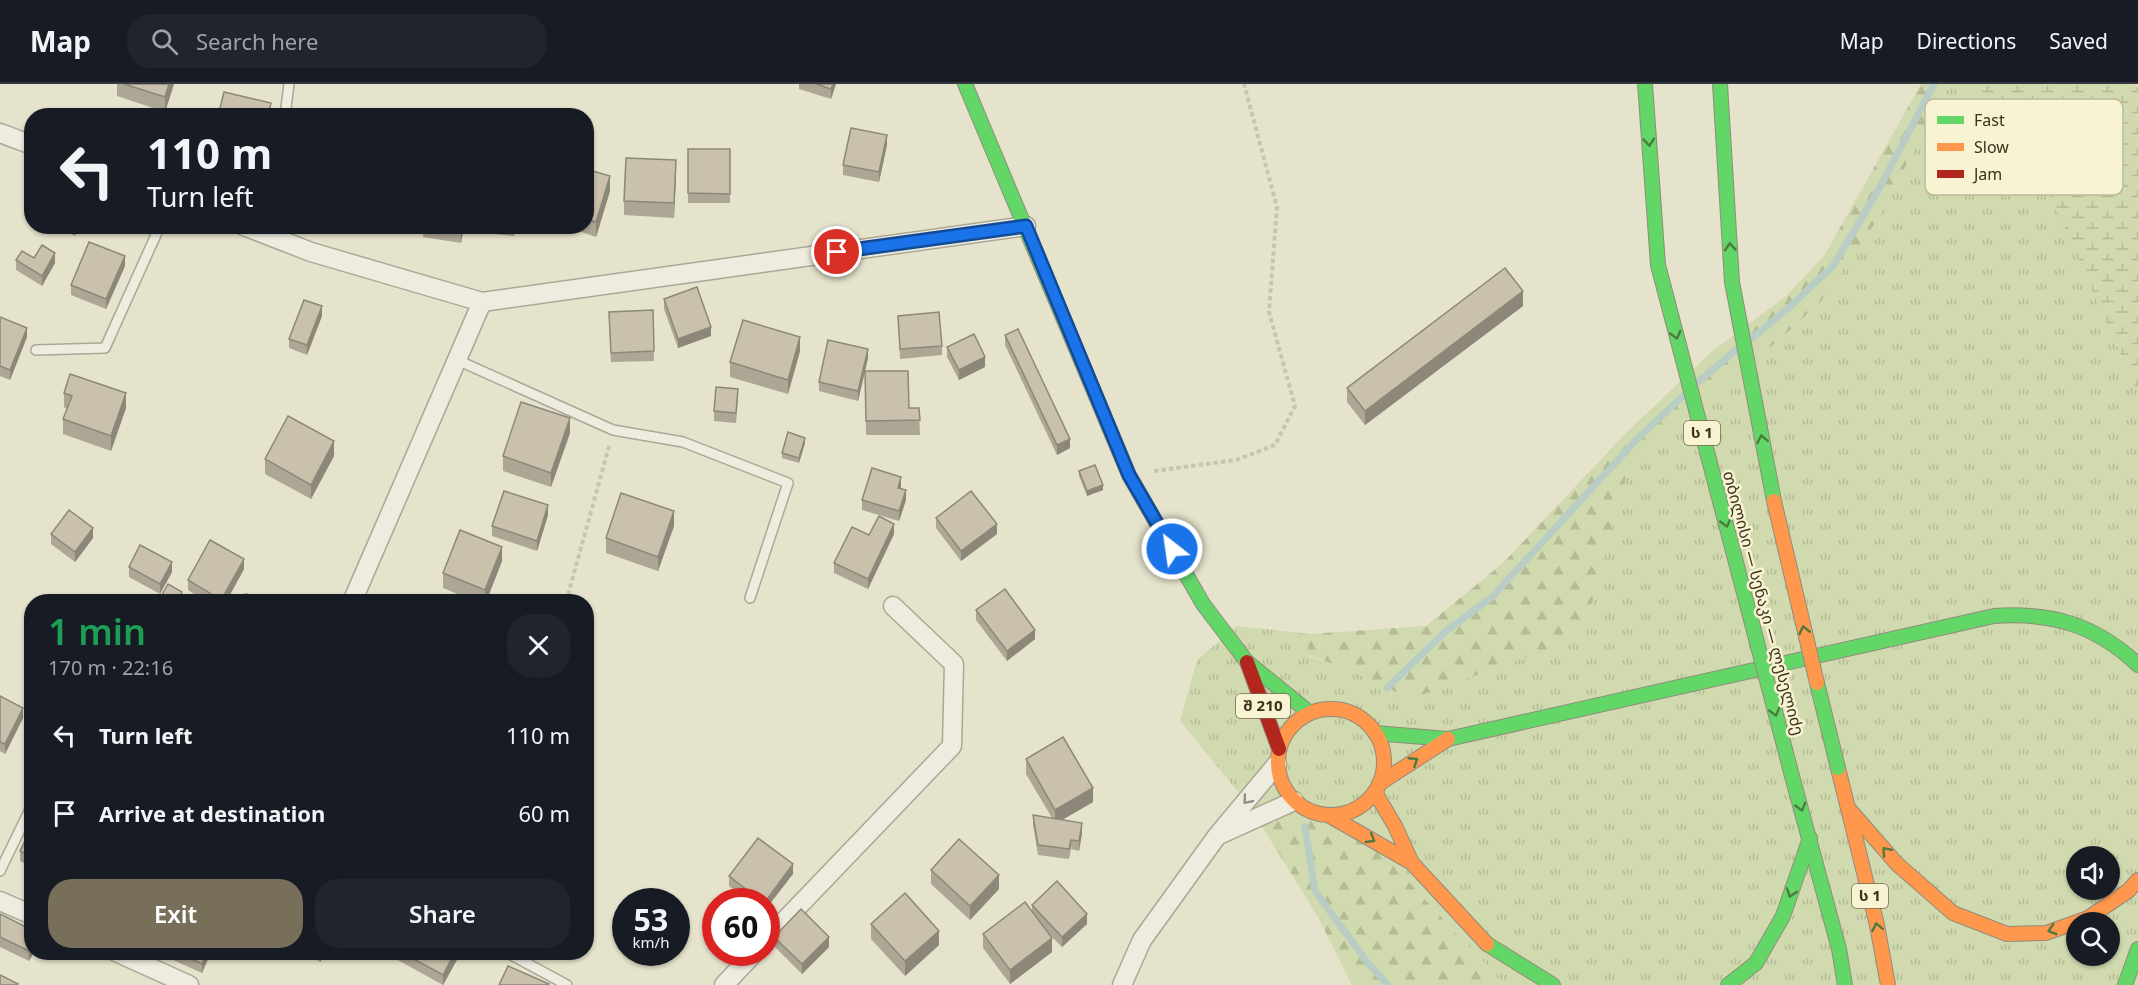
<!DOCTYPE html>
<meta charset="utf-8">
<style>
:root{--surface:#171b24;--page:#20242c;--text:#f1f3f6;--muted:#9ea1a6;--line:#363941;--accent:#776f5a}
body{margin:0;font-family:Georgia,"Noto Sans Georgian",serif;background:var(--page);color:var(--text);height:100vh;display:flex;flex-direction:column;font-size:22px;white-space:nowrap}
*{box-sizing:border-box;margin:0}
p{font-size:20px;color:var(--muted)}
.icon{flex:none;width:33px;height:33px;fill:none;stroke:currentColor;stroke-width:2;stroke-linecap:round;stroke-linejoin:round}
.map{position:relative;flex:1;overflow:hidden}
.details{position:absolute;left:24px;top:510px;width:570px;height:366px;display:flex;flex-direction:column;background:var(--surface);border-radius:24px;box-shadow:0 2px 4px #0004}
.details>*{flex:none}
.top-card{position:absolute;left:24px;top:24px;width:570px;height:126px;border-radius:24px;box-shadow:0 2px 4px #0004;background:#171b24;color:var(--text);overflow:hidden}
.buttons{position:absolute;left:2066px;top:762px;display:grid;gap:12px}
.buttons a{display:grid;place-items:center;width:54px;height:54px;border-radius:50%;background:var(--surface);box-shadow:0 2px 4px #0004;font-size:30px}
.speed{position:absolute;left:612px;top:804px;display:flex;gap:12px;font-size:30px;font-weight:700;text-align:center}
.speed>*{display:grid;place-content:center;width:78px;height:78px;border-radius:50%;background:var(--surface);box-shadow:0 2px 4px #0004;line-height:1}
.speed small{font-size:15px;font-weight:400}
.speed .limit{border:9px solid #d22;background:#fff;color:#111}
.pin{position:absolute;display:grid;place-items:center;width:51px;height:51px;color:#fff;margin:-26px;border:3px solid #fff;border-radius:50%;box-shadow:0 2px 6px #0007}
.me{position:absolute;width:66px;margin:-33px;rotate:330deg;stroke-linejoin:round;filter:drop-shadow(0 0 4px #0008)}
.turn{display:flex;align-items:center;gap:21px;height:126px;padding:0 24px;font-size:27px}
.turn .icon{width:78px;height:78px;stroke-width:2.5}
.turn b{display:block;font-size:42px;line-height:51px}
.round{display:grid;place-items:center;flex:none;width:63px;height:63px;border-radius:24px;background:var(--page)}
.headline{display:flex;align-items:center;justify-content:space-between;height:102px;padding:0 24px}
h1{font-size:36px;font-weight:600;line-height:45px;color:#1e9e55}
.action{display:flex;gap:12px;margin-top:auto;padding:12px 24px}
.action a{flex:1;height:69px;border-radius:24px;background:var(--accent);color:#fff;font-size:24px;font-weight:600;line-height:69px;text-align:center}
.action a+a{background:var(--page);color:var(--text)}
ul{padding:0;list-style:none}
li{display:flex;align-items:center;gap:18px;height:78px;padding:0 24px}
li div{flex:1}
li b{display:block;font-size:22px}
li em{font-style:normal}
header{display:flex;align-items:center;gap:36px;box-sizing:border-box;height:84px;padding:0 30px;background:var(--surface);border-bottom:2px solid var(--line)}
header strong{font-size:28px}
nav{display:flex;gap:33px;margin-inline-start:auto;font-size:21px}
.search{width:420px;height:54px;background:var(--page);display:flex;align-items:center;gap:15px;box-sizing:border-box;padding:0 21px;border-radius:24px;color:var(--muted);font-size:22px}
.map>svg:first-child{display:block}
</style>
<header>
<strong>Map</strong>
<div class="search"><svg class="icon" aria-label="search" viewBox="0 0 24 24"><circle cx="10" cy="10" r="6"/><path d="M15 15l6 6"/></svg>Search here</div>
<nav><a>Map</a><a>Directions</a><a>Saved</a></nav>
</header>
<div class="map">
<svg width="2138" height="901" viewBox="0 0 2138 901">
<defs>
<pattern id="grass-tufts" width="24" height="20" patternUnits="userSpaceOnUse" patternTransform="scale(1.5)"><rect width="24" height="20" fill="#d1d9ae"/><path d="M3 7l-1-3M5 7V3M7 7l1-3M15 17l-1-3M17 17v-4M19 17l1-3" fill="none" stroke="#b4bb95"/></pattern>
<pattern id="forest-firs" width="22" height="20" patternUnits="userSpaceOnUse" patternTransform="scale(1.5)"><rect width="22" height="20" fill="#d1d9ae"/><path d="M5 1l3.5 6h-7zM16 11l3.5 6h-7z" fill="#b4bb95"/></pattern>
<pattern id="wetland-marsh" width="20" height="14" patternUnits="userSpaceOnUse" patternTransform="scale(1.5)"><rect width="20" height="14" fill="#d1d9ae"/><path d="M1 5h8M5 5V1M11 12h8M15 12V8" fill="none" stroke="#b4bb95"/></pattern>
</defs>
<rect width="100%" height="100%" fill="#e6e3cc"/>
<!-- grass -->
<path fill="url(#grass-tufts)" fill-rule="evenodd" d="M1950 0H2134L2138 4V901H1504L1384 771 1336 741 1248 720 1180 637 1197 576 1237 542 1310 550 1307 572 1348 585 1411 615 1442 603 1589 530 1627 390 1720 299 1777 258 1875 139ZM2076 772H2109V806H2076ZM2076 838H2109V872H2076Z"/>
<!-- forest -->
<g fill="url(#forest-firs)">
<polygon points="1921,0 1950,0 1875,139 1822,216 1777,258 1720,299 1627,390 1589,530 1565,559 1411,615 1348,585 1307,571 1310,550 1426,542 1503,479 1625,350 1711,268 1785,213 1824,172"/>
<polygon points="1248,720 1336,741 1384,771 1504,901 1352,901 1318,833"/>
</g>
<!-- wetland -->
<polygon fill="url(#wetland-marsh)" points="1970,0 2134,0 2138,4 2138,310 2050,110"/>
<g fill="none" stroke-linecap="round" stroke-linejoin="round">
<!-- stream -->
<g stroke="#b8cdc4" stroke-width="7">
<polyline points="1752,254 1784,228 1833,182 1879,105 1934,0"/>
<polyline points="1698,298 1736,266"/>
<polyline points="1387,604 1445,548 1492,513 1638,354 1684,311"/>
<polyline points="1305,743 1315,807 1367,878 1388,901"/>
</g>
<defs>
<g id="lane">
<polyline points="285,32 289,0"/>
<polyline points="36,266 105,264 160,142"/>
<polyline points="457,276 613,346 683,358 788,399 750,514"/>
<polyline points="246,515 251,518"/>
<polyline points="0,787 32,721"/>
<polyline points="506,868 567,901"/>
</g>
<g id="street">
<polyline points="0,49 32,61"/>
<polyline points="244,142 311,168 482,218 1026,142"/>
<polyline points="352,518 482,218"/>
<polyline points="1221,750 1294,717"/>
<polyline points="0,817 32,831"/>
<polyline points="766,856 952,662 954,580 893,522"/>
<polyline points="116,868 189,901"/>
<polyline points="724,901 755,868"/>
<polyline points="1122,901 1142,856 1217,752 1277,680"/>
</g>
<g id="fast">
<polyline points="965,0 1129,391 1203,520 1247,578 1310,629"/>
<path d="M1375 649 1448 655 1994 532C2052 528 2096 541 2138 581"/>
<polyline points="1792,692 1839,865 1845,901"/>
<polyline points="1487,860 1553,901"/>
<polyline points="1728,901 1756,879 1783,832 1810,754"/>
<polyline points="2125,901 2138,865"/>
</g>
<g id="slow">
<circle cx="1331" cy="678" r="53"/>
<polyline points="1838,684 1877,841 1888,901"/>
<polyline points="1380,699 1448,655"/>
<polyline points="1375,708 1395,742 1412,779"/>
<polyline points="1849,725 1897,780 1953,829 2007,850 2046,849 2088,834 2128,807 2138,796"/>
<polyline points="1330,732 1412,779 1487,860"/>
</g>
<polyline id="jam" points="1247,578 1279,665"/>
</defs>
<!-- lane casing -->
<use href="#lane" stroke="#aba796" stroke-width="12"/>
<!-- street casing -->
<use href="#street" stroke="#aba796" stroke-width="21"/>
<!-- fast casing -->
<use href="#fast" stroke="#918c7c" stroke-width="16"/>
<!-- slow casing -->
<use href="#slow" stroke="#918c7c" stroke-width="16"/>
<!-- jam casing -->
<use href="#jam" stroke="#918c7c" stroke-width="16"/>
<!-- path -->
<g stroke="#c7c4b5" stroke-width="4" stroke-dasharray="4.5 3" stroke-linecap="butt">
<polyline points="1154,387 1236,376 1275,361 1295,322 1269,228 1277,123 1244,0"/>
<polyline points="566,518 610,359"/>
</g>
<!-- lane -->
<use href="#lane" stroke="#eeecdf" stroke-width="9"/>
<!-- street -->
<use href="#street" stroke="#eeecdf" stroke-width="18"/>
<!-- fast -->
<use href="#fast" stroke="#63d668" stroke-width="14"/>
<!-- slow -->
<use href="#slow" stroke="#ff974d" stroke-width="14"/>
<!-- jam -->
<use href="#jam" stroke="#b3261e" stroke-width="14"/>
<defs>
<g id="fast-bridge">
<polyline points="1645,0 1658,181 1792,692"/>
<polyline points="1720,0 1732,198 1774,417"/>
<polyline points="1817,599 1838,684"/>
</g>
<polyline id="slow-bridge" points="1774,417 1817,599"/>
</defs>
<!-- fast-bridge casing -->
<use href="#fast-bridge" stroke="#918c7c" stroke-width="16" stroke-linecap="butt"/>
<!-- slow-bridge casing -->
<use href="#slow-bridge" stroke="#918c7c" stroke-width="16" stroke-linecap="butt"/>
<!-- fast-bridge -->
<use href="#fast-bridge" stroke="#63d668" stroke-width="14"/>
<!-- slow-bridge -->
<use href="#slow-bridge" stroke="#ff974d" stroke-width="14"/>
</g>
<!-- wall -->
<g fill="#aea695">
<polygon points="117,0 174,0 165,28 117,12"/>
<polygon points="799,0 836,0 831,15 799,5"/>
<polygon points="887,61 879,98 843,91 843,81"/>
<rect x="688" y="65" width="42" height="54"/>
<polygon points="586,85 610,107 596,153 564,142 586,142"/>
<polygon points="676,91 674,134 624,131 624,117"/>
<polygon points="54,142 79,142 75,152"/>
<polygon points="423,142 464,142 461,159 423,153"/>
<polygon points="483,142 515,142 514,152 483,149"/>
<polygon points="34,174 55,179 42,202 16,186 16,176"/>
<polygon points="125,182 106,225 71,211 71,201"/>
<polygon points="664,215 711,252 678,264 664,225"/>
<polygon points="1523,222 1365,341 1347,318 1347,304"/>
<polygon points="653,226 654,277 611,278 609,238"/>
<polygon points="322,232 307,271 289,264 289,255"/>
<polygon points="898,232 942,262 942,271 900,275"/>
<polygon points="0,233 27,253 10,296 0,292"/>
<polygon points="1005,251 1070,364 1057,371 1005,261"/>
<polygon points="947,263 985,283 959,296 947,273"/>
<polygon points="800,267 788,310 730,293 730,278"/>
<polygon points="868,274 858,317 819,307 819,298"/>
<polygon points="865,287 909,324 919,324 920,351 866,351"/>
<polygon points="64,309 126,324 111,367 63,350 63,335 67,325 64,323"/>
<polygon points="738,315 736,339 714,337 714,327"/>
<polygon points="570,349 551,403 503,387 503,372"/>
<polygon points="805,359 799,379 782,374 782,369"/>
<polygon points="334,372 311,415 265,390 265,375"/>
<polygon points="1079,387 1103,406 1087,412 1079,392"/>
<polygon points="901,403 901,404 906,416 899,437 862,426 862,416"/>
<polygon points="548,431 537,467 492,452 492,442"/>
<polygon points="936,434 997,450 961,477 936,444"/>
<polygon points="674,442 658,487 606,469 606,454"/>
<polygon points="51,450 93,454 75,478 51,460"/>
<polygon points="894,450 868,505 834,489 834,479 869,451"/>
<polygon points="502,477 486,518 477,518 443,504 443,489"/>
<polygon points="129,483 172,488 160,510 129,493"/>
<polygon points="244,485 226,518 207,518 188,506 188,496"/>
<polygon points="976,526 1035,555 1007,577 976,536"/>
<polygon points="0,612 23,634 5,670 0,667"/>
<polygon points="1026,675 1093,718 1062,736 1082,749 1079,767 1071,765 1069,775 1038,771 1033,741 1033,731 1052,734 1026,690"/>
<polygon points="32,743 32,783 20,777 20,767"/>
<polygon points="931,786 999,805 970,836 931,800"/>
<polygon points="793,790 766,818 750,818 729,802 729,792"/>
<polygon points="1032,821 1087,840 1062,863 1049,850 1052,868 1010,900 983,864 983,850 1032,826"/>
<polygon points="0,830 32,868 45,868 43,874 33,870 29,877 0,863"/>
<polygon points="871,840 939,861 905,892 871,855"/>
<polygon points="774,853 829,863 802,890 774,862"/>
<polygon points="162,868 211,868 202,889 162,871"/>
<polygon points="306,868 326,868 320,878"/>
<polygon points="369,868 385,868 381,875"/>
<polygon points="396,868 459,868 459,872 443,901 396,875"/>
</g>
<!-- shaded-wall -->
<g fill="#8d8779">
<polygon points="169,0 174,0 165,28 165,13"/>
<polygon points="833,0 836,0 831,15 831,5"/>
<polygon points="271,19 271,32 268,32"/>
<polygon points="887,51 887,61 879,98 879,88"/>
<polygon points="676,76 676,91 674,134 674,119"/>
<polygon points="610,92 610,107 596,153 596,138"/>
<polygon points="75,142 79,142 75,152"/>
<polygon points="462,142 464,142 461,159 461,149"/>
<polygon points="55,169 55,179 42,202 42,192"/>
<polygon points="125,172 125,182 106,225 106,215"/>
<polygon points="1523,207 1523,222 1365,341 1365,327"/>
<polygon points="322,222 322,232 307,271 307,261"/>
<polygon points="711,243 711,252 678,264 678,255"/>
<polygon points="27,244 27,253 10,296 10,286"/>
<polygon points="800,253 800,267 788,310 788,296"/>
<polygon points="868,265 868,274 858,317 858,307"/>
<polygon points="985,273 985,283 959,296 959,286"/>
<polygon points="126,309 126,324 111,367 111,352"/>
<polygon points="570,334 570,349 551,403 551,389"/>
<polygon points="805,354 805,359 799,379 799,374"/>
<polygon points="1070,355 1070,364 1057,371 1057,361"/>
<polygon points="334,357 334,372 311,415 311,401"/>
<polygon points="901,393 901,403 898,413 898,404"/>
<polygon points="1103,401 1103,406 1087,412 1087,407"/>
<polygon points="906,406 906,416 899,437 899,427"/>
<polygon points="548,421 548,431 537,467 537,457"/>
<polygon points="674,427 674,442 658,487 658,473"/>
<polygon points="894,440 894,450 868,505 868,495"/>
<polygon points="997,440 997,450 961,477 961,467"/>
<polygon points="93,444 93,454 75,478 75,468"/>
<polygon points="502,463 502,477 486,518 485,518 485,506"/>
<polygon points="244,475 244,485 226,518 221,518"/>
<polygon points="172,478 172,488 160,510 160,500"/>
<polygon points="182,508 182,513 179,518 177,518"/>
<polygon points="1035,546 1035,555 1007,577 1007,567"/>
<polygon points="23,624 23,634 5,670 5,660"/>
<polygon points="1093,704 1093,718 1055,740 1055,726"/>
<polygon points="1082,739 1082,749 1079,767 1079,757"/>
<polygon points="793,780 793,790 766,825 766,818 765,818"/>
<polygon points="592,783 592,788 586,796 586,791"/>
<polygon points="999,791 999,805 970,836 970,822"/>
<polygon points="1087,830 1087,840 1062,863 1062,853"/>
<polygon points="939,847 939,861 905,892 905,877"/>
<polygon points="829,853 829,863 802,890 802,880"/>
<polygon points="1052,854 1052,868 1010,900 1010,886"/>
<polygon points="32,862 32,868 33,870 29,877 29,867"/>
<polygon points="207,868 211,868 202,889 202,880"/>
<polygon points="320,868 326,868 320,878"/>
<polygon points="381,868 385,868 381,875"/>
<polygon points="455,868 459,868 459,872 443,901 443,891"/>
</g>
<!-- building -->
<g fill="#cac1ad" stroke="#8d8779" stroke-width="1.5">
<polygon points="124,0 169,0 165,13"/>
<polygon points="816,0 833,0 831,5"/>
<polygon points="224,8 271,19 268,32 218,32"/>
<polygon points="851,44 887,51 879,88 843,81"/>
<polygon points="688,65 730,65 730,110 688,109"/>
<polygon points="626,74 676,76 674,119 624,117"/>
<polygon points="586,85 610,92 596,138 586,135"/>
<polygon points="423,142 462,142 461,149"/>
<polygon points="89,158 125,172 106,215 71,201"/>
<polygon points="42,161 55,169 42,192 16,176 22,167 34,174"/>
<polygon points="1505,184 1523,207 1365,327 1347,304"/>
<polygon points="697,203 711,243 678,255 664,215"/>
<polygon points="304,216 322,222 307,261 289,255"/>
<polygon points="653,226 654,267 611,269 609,228"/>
<polygon points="939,228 942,262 900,265 898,232"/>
<polygon points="0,233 27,244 10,286 0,282"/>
<polygon points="743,236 800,253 788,296 730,278"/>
<polygon points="1018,245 1070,355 1057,361 1005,251"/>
<polygon points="974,250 985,273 959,286 947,263"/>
<polygon points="828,256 868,265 858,307 819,298"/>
<polygon points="865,287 908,287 909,324 919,324 920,336 866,337"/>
<polygon points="70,290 126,309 111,352 63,335 72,312 64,309"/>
<polygon points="716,303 738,305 736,329 714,327"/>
<polygon points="521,318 570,334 551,389 503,372"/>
<polygon points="288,332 334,357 311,401 265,375"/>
<polygon points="788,348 805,354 799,374 782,369"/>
<polygon points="1095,381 1103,401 1087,407 1079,387"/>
<polygon points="872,384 901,393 898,404 906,406 899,427 862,416"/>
<polygon points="504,407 548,421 537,457 492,442"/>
<polygon points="971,407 997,440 961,467 936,434"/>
<polygon points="621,409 674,427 658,473 606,454"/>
<polygon points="69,426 93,444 75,468 51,450"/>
<polygon points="879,432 894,440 868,495 834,479 852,443 869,451"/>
<polygon points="460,446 502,463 485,506 443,489"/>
<polygon points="210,456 244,475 221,516 188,496"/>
<polygon points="140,461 172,478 160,500 129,483"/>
<polygon points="168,500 182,508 177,518 158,518"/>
<polygon points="1005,505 1035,546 1007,567 976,526"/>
<polygon points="0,612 23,624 5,660 0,658"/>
<polygon points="1063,653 1093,704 1055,726 1026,675"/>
<polygon points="1033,731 1082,739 1079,757 1071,756 1069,765 1038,761"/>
<polygon points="32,743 32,773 20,767"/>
<polygon points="758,754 793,780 765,818 763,818 729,792"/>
<polygon points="959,755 999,791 970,822 931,786"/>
<polygon points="586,779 592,783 586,791"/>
<polygon points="1057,797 1087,830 1062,853 1032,821"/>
<polygon points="905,809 939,847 905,877 871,840"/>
<polygon points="1025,818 1052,854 1010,886 983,850"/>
<polygon points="801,825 829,853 802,880 774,853"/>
<polygon points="0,830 32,846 32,862 29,867 0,853"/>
<polygon points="177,868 207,868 202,880"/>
<polygon points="401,868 455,868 443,891"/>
<polygon points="508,882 549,900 548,901 499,901"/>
<polygon points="0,891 18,900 17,901 0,901"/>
</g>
<!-- one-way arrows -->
<defs><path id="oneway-chevron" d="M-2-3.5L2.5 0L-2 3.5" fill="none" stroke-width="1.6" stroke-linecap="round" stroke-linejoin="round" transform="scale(1.5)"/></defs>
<g stroke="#4d7b3f">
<use href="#oneway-chevron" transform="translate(1649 58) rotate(86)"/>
<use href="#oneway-chevron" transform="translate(1730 163) rotate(-94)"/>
<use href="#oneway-chevron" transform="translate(1676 251) rotate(75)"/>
<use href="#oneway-chevron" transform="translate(1762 355) rotate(-101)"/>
<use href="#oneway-chevron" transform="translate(1726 439) rotate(75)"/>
<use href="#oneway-chevron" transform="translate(1804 546) rotate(-103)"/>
<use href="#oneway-chevron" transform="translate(1775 628) rotate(75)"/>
<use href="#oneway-chevron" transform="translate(1414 677) rotate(-33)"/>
<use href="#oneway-chevron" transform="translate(1801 723) rotate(74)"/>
<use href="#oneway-chevron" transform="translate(1371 755) rotate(30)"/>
<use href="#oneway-chevron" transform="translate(1886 767) rotate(-131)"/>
<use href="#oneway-chevron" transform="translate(1791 809) rotate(109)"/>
<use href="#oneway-chevron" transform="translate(1877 843) rotate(-102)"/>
<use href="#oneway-chevron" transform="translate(2052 846) rotate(163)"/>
</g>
<use stroke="#948e7e" href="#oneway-chevron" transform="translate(1247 716) rotate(130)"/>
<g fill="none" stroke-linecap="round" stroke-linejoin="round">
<defs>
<polyline id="route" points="837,168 1026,142 1129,391 1172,465"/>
</defs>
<!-- route casing -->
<use href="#route" stroke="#114b97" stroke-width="15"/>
<!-- route -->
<use href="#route" stroke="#1a73e8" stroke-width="10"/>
</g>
<g text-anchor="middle" stroke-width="5" stroke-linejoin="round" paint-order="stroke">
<!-- shield labels -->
<g fill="#f8f3d2" stroke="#746b53" stroke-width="1.5">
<rect x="1684" y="337" width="36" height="24" rx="4.5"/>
<rect x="1236" y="610" width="54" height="24" rx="4.5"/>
<rect x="1852" y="800" width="36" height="24" rx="4.5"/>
</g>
<g font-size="15" font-weight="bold" fill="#3b311d">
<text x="1702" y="354">ს 1</text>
<text x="1263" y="627">შ 210</text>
<text x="1870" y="817">ს 1</text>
</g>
<!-- street labels -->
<g font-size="16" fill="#3b311d" stroke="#f8f3d2">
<text transform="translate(1764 519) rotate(75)" y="6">თბილისი — სენაკი — ლესელიძე</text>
</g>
</g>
<!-- legend -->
<rect x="1925" y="15" width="198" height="96" rx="9" fill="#f8f3d2" stroke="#bfb99c" stroke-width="1.5"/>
<rect x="1937" y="32" width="27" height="8" fill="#63d668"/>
<rect x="1937" y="59" width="27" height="8" fill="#ff974d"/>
<rect x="1937" y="86" width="27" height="8" fill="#b3261e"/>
<g font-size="16" fill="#3b311d">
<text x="1974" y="42">Fast</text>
<text x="1974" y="69">Slow</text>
<text x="1974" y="96">Jam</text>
</g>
</svg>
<div class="buttons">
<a><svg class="icon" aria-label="sound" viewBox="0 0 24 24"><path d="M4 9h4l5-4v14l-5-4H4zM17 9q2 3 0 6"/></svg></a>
<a><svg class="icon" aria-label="search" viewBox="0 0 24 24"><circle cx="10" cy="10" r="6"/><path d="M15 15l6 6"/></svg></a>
</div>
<div class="speed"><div>53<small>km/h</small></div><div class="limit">60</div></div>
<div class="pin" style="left:837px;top:168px;background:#d93025"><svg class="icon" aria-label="arrive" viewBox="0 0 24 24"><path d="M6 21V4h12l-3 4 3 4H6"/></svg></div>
<svg class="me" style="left:1172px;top:465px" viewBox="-20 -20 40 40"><circle r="17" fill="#1a73e8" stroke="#fff" stroke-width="3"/><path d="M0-11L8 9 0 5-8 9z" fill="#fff"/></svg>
<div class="top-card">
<div class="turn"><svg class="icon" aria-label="left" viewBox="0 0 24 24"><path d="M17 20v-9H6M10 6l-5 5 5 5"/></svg><div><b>110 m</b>Turn left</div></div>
</div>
<section class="details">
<div class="headline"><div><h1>1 min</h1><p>170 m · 22:16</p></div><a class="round"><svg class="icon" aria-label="close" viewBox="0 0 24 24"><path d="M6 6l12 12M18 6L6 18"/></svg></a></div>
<ul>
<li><svg class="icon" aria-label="left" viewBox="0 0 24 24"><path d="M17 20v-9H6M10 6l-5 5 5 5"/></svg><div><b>Turn left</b></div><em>110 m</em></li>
<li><svg class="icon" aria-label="arrive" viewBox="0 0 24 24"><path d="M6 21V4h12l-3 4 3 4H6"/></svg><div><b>Arrive at destination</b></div><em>60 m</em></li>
</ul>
<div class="action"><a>Exit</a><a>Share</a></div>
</section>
</div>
